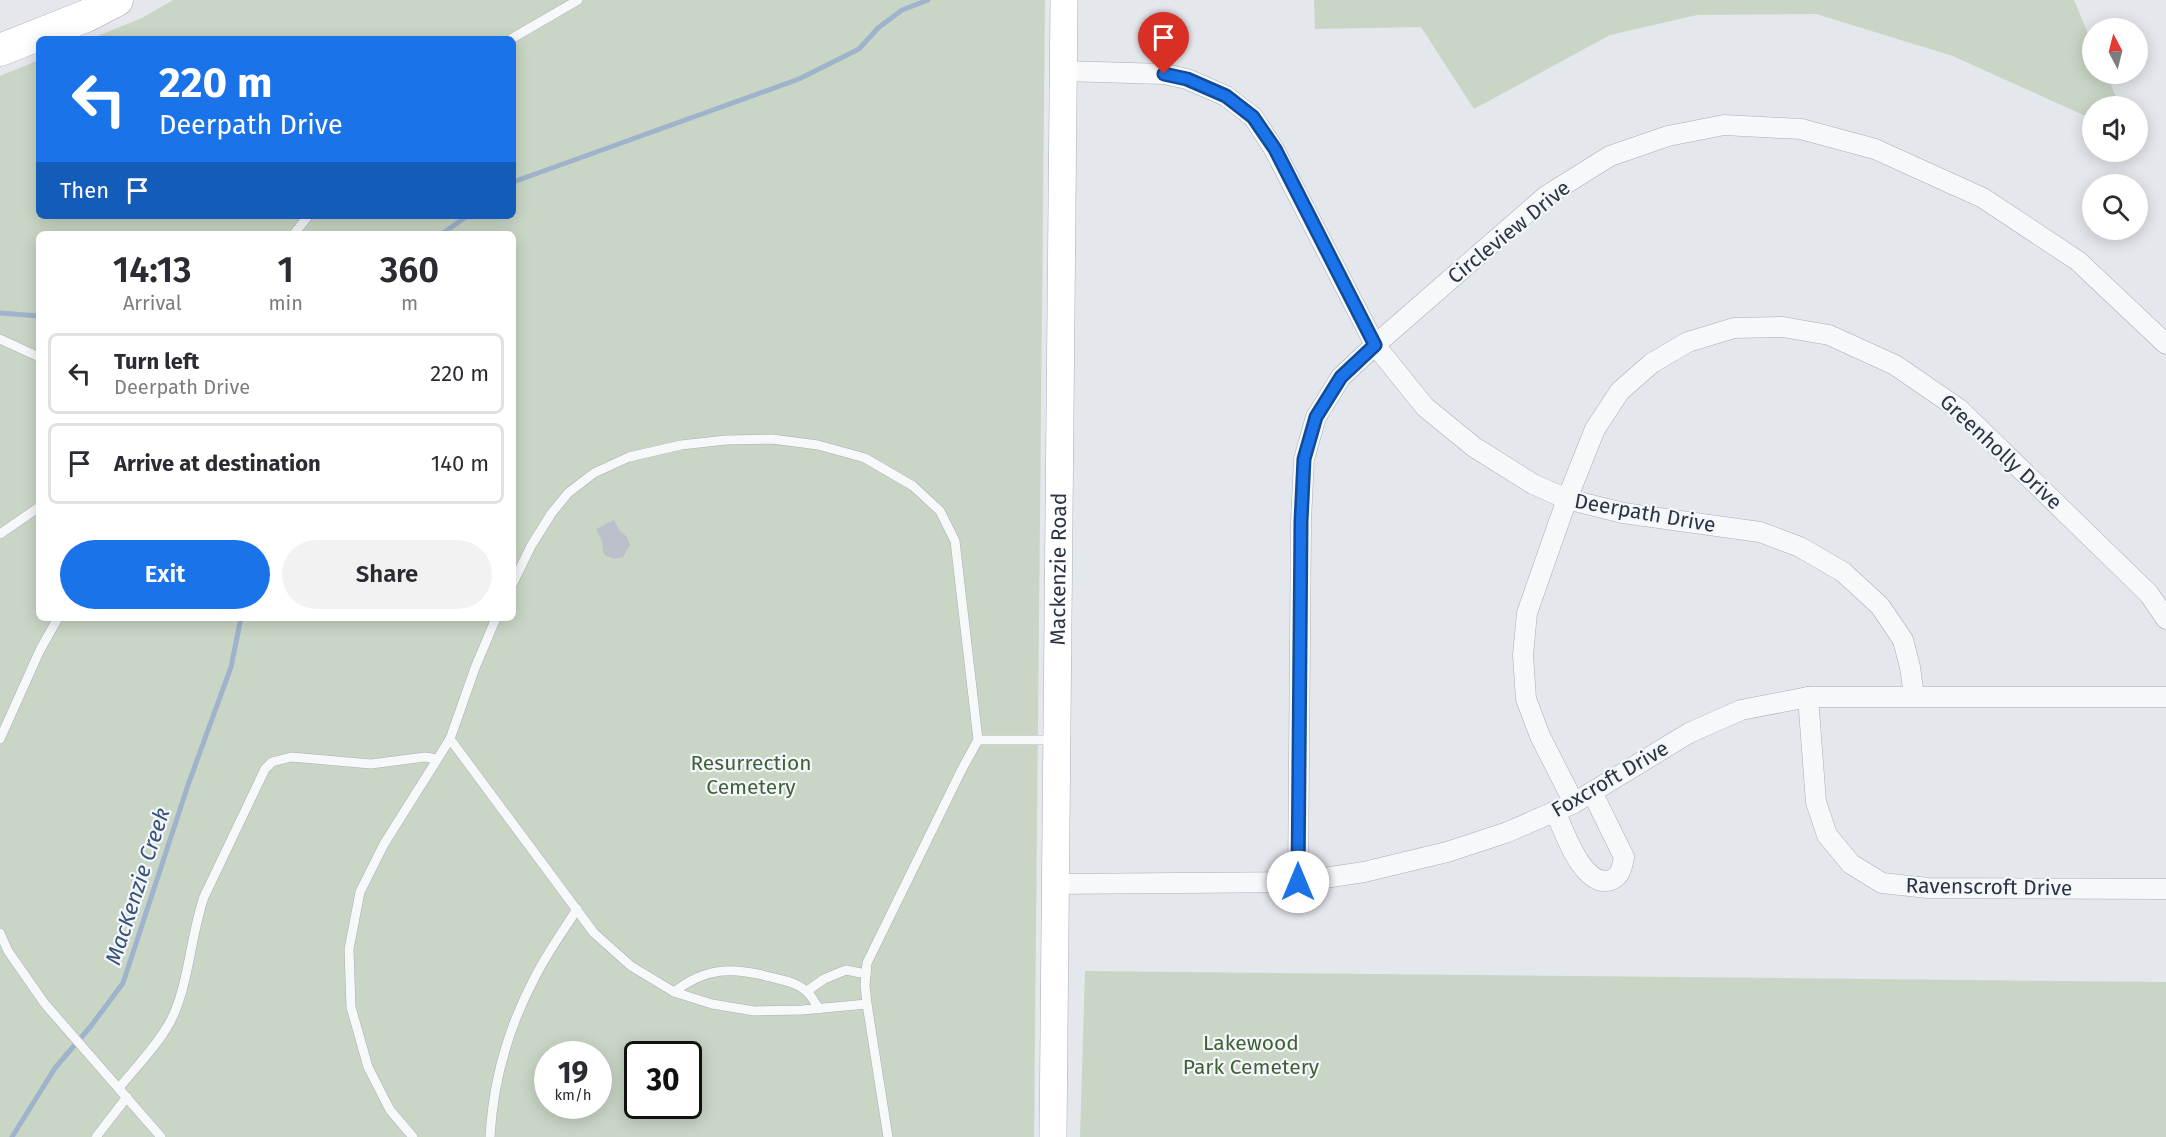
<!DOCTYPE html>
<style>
:root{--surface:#fff;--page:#f2f2f3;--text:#2b2b33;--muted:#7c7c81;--line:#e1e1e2;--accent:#1a73e8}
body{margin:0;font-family:"Fira Sans",sans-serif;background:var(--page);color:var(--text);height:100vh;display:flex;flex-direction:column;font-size:22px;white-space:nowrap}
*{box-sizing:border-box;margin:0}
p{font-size:20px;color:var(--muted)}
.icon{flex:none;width:33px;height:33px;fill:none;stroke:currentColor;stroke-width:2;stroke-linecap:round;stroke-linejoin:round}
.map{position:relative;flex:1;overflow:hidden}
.drawer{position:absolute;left:36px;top:231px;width:480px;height:390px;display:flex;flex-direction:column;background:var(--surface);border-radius:9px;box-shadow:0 3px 15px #0003}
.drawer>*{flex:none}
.guide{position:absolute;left:36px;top:36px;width:480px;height:183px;border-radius:9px;box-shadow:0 3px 15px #0003;background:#1a73e8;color:#fff;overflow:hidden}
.needle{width:39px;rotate:353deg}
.fabs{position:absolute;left:2082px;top:18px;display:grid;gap:12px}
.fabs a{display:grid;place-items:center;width:66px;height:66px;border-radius:50%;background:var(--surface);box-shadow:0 3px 15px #0003;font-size:30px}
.speed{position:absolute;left:534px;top:1041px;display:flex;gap:12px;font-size:30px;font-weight:700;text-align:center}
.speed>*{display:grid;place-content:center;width:78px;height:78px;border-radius:50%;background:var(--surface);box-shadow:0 3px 15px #0003;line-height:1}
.speed small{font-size:15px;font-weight:400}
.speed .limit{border:3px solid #111;border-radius:9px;background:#fff;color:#111}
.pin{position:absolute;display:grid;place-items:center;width:51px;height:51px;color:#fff;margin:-62px -26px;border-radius:50% 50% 50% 0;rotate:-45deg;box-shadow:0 0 6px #0007}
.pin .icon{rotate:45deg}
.me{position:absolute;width:66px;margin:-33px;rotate:0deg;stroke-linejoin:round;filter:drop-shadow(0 0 4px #0008)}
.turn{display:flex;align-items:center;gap:21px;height:126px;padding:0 24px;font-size:27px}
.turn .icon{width:78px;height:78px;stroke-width:2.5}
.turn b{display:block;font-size:42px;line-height:51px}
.then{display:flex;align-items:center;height:57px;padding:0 24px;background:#0003;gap:12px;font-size:22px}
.eta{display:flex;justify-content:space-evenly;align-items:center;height:102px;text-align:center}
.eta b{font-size:36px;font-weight:600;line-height:42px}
.primary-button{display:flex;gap:12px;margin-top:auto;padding:12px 24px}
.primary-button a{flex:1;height:69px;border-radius:36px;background:var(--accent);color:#fff;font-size:24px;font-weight:600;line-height:69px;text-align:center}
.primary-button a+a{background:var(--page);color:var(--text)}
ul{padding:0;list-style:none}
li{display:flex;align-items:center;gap:18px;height:81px;margin:0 12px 9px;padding:0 12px;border:3px solid var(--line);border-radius:9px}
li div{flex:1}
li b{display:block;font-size:22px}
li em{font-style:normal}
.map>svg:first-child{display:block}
</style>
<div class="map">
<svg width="2166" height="1137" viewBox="0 0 2166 1137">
<rect width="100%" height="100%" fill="#e4e7ec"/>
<!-- green -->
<g fill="#c9d6c5" fill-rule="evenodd">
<path d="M173 0H1045L1034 1137H0V76L39 60V216H513V39H90L142 18ZM39 234H513V618H39ZM548 1054H598V1106H548ZM638 1054H688V1106H638Z"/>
<polygon points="1314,0 2074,0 2092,43 2092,74 2106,74 2120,106 2092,106 2092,119 1953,56 1816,14 1697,15 1610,35 1474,109 1421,27 1315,29"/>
<polygon points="1085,971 2166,982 2166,1137 1080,1137"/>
</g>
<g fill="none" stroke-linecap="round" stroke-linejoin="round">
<!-- stream -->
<g stroke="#9fb4cc" stroke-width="5">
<polyline points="513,182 799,79 859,49 878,28 902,10 928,0"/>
<polyline points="442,234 467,216"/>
<polyline points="0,313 39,316"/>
<polyline points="12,1137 55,1068 91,1026 123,983 188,785 231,667 241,618"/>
</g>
</g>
<!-- building -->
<polygon fill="#bbc0ca" points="614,520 620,531 627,537 630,545 623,557 614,559 605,555 603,551 602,541 596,529"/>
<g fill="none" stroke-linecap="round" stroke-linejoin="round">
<defs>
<g id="service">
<polyline points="511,39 578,0"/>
<polyline points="294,234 308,216"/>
<polyline points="0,339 39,357"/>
<polyline points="0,534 39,507"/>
<polyline points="513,583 531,546 551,514 568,493 594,473 629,457 681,445 726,440 772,439 818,445 865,458 913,486 940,511 955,541 978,740 962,769 867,963 865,985 867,1004 888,1137"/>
<polyline points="0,739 40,650 58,618"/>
<polyline points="450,739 594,933 631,966 674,992 712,1004 754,1011 802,1010 867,1004"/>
<polyline points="978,740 1055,740"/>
<polyline points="0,933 8,951 45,1004 161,1137"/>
<polyline points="807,991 824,979 846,970 866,974"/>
<path d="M674 992C706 967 732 967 770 977 782 980 795 982 805 990 811 994 815 1003 819 1009"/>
<path d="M119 1088C136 1067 157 1046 170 1022 189 986 190 937 204 897L265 769 272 762 291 757 371 764 425 757 437 759"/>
<polyline points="96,1137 127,1097"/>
<polyline points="413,1137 390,1110 368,1067 351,1007 349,949 360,892 384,844 450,739 475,668 496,618"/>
<path d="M490 1137C493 1083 508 1029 533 981 545 956 562 933 577 909"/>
</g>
<g id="minor">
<polyline points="1063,71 1164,74 1187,79 1226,96 1253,117 1274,149 1375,345 1425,407 1474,447 1533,484 1567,499 1623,513 1760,532 1800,547 1843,572 1880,606 1903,640 1910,667 1914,696"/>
<polyline points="1808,697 1816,802 1827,835 1851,864 1882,883 1928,888 2166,889"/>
<polyline points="1574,803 1540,736 1526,699 1523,655 1527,613 1567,499 1595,429 1620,391 1652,363 1688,342 1734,328 1783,327 1829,335 1895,365 1959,409 2149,594 2166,619"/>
<path d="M1555 811C1564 831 1583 889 1611 880 1621 876 1622 867 1624 857L1592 792"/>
<polyline points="1298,882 1301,521 1304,459 1316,417 1341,377 1375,345 1546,196 1610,156 1668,136 1724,125 1801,129 1875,149 1983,198 2078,261 2166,344"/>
<polyline points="1055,884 1298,882 1364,872 1447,852 1508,832 1574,803 1689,733 1741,710 1808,697 2166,697"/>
</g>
<g id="secondary">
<path id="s1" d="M1053 1137 1064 0"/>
</g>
<polyline id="primary" points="0,50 86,16 117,0"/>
</defs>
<!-- service casing -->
<use href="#service" stroke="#a9aeb7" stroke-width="10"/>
<!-- minor casing -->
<use href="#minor" stroke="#a9aeb7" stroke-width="21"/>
<!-- secondary casing -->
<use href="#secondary" stroke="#a9aeb7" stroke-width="28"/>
<!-- primary casing -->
<use href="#primary" stroke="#a3abb8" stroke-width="33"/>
<!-- service -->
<use href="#service" stroke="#f7f8fa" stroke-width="9"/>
<!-- minor -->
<use href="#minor" stroke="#f7f8fa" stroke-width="20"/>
<!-- secondary -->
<use href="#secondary" stroke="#fff" stroke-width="27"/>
<!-- primary -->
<use href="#primary" stroke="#fff" stroke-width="32"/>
</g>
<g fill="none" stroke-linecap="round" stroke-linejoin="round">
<defs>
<polyline id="route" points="1164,74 1187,79 1226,96 1253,117 1275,149 1375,345 1341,377 1316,417 1304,459 1301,521 1298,882"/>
</defs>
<!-- route casing -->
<use href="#route" stroke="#114b97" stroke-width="15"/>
<!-- route -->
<use href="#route" stroke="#1a73e8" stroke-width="10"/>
</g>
<g text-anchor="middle" stroke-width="4.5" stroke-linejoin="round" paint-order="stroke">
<!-- street labels -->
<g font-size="21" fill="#2b3445" stroke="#f4f6f9">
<text transform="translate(1509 232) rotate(-39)" y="7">Circleview Drive</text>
<text transform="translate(2001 452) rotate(43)" y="7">Greenholly Drive</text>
<text transform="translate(1645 513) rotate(10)" y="7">Deerpath Drive</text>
<text dy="7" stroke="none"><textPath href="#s1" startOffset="568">Mackenzie Road</textPath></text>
<text transform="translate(1610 779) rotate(-30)" y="7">Foxcroft Drive</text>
<text transform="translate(1989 887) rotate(1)" y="7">Ravenscroft Drive</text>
</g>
<!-- park labels -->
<g font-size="21" fill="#3f6138" stroke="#f4f6f9">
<text x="751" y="770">Resurrection<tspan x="751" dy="24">Cemetery</tspan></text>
<text x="1251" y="1050">Lakewood<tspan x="1251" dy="24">Park Cemetery</tspan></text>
</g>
<!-- water labels -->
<g font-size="22" font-style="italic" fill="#34527a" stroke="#f4f6f9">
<text transform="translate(137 886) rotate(-72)" y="8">MacKenzie Creek</text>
</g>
</g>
</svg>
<div class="fabs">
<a><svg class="needle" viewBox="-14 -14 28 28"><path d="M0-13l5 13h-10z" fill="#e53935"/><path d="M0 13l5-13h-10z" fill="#7c7c81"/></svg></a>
<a><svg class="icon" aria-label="sound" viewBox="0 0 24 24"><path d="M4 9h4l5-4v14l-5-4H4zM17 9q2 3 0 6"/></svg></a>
<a><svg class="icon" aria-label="search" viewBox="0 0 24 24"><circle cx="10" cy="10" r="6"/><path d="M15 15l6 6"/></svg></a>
</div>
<div class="speed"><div>19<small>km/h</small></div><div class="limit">30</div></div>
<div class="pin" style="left:1164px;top:74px;background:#d93025"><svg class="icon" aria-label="arrive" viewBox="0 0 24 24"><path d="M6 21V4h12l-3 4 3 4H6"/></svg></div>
<svg class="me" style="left:1298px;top:882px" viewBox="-20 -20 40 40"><circle r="19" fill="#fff"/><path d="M0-13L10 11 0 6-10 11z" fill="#1a73e8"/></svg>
<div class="guide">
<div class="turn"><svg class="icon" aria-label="left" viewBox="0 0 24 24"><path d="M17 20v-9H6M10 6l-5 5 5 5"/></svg><div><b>220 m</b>Deerpath Drive</div></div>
<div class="then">Then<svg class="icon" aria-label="arrive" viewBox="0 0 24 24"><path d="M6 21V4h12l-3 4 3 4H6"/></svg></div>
</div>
<section class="drawer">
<div class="eta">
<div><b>14:13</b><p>Arrival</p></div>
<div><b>1</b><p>min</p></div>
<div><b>360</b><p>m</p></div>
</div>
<ul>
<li><svg class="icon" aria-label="left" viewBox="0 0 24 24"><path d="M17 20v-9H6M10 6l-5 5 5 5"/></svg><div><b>Turn left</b><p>Deerpath Drive</p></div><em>220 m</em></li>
<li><svg class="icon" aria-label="arrive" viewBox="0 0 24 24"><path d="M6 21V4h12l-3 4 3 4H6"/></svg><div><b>Arrive at destination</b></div><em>140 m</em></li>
</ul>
<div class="primary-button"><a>Exit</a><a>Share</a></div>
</section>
</div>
